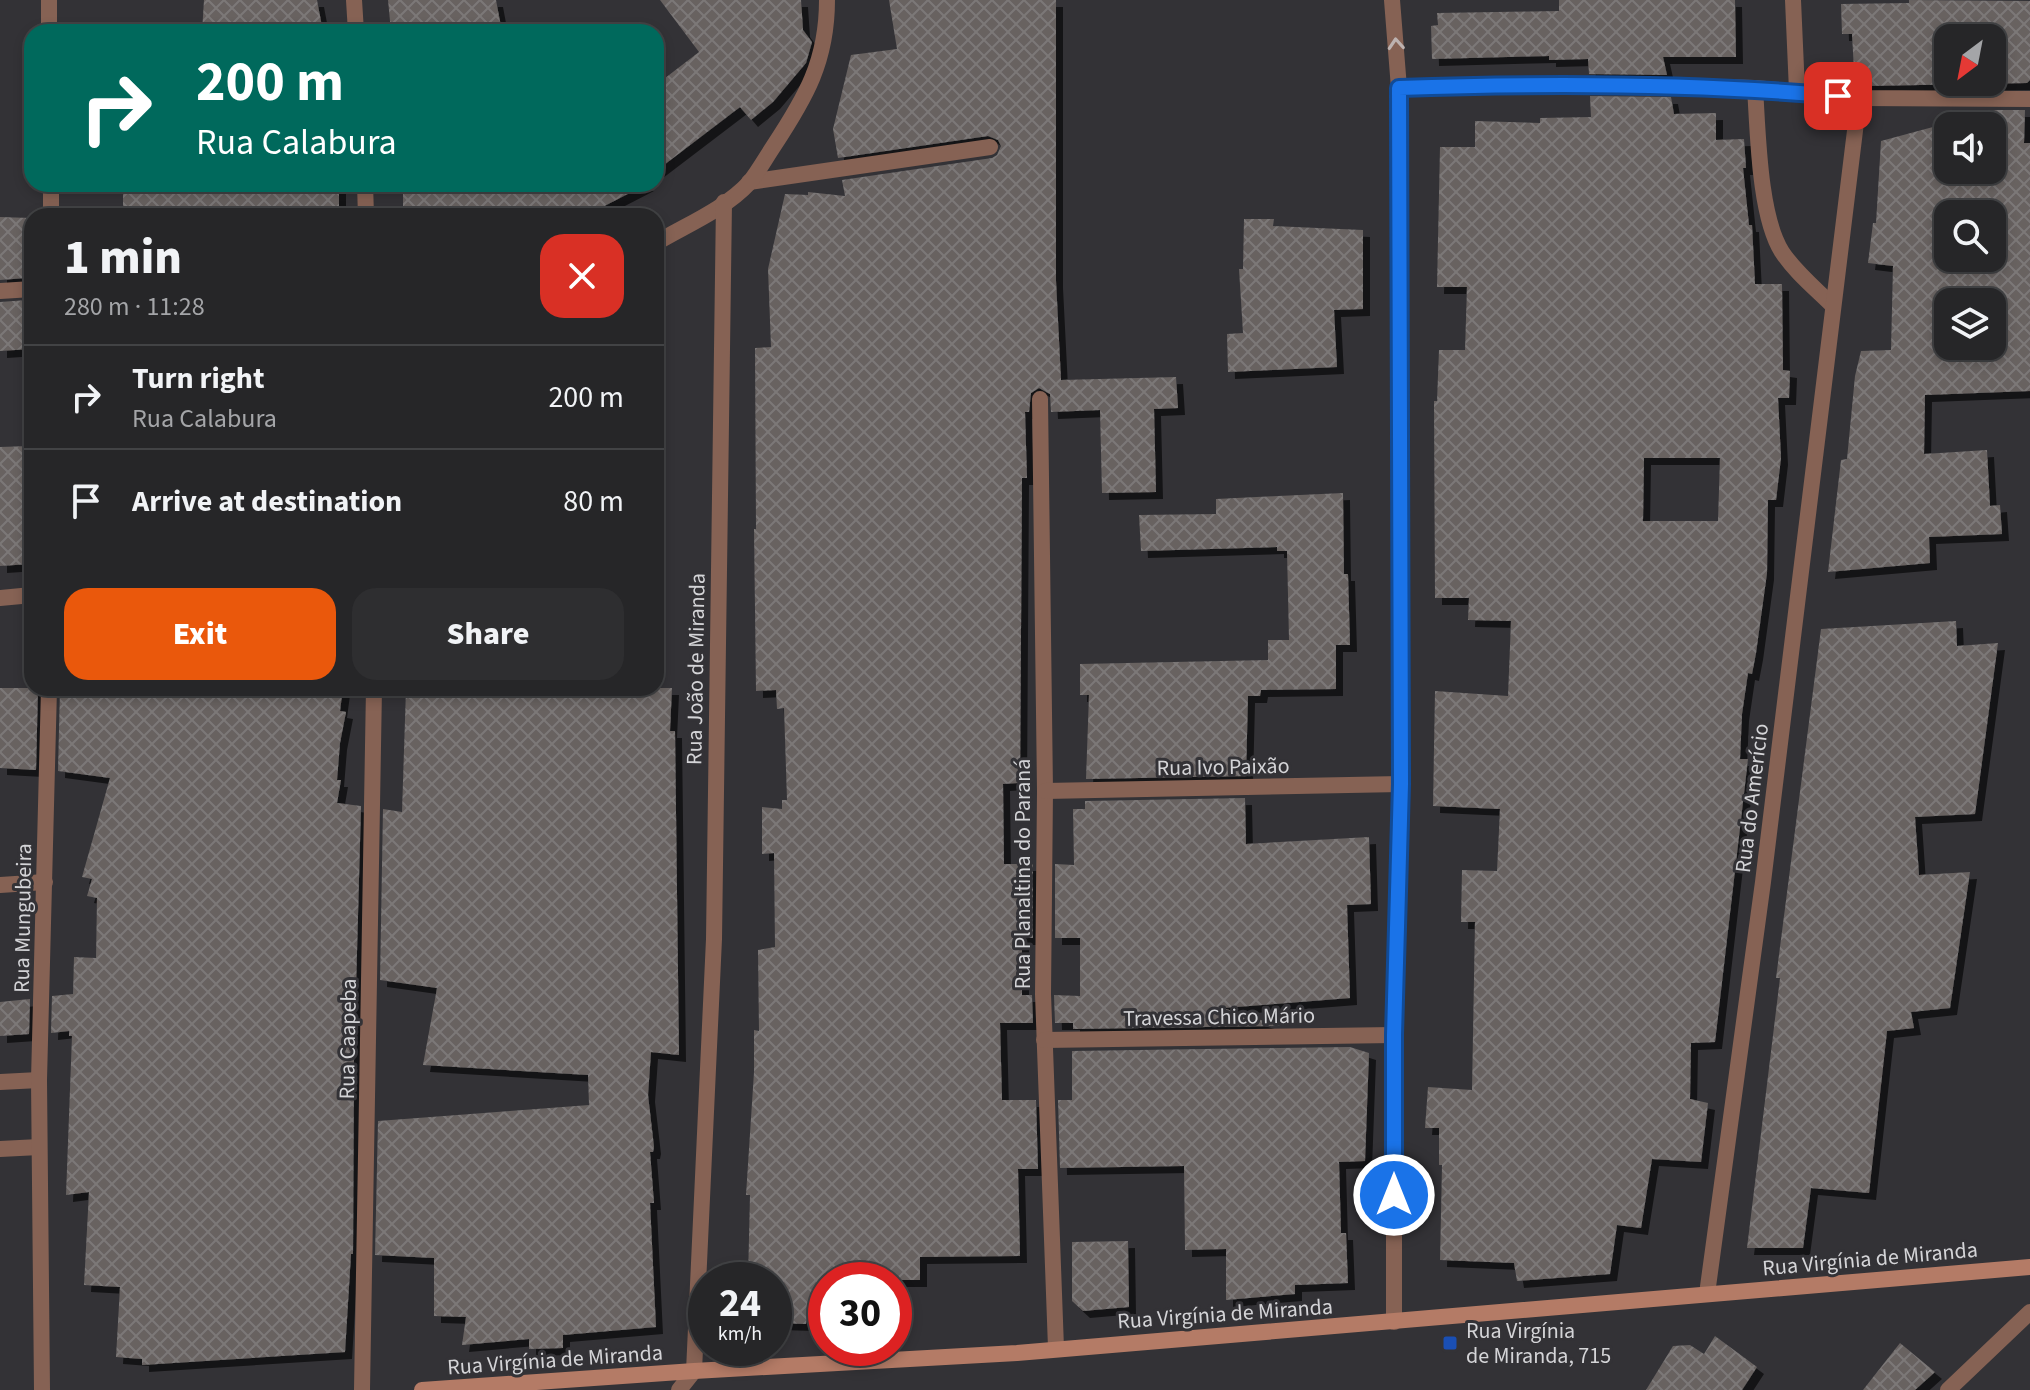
<!DOCTYPE html>
<meta charset="utf-8">
<style>
:root{--surface:#262628;--page:#2e2e30;--text:#f1f3f6;--muted:#a4a5a8;--line:#424345;--accent:#ea580c}
body{margin:0;font-family:"Source Sans 3",sans-serif;background:var(--page);color:var(--text);height:100vh;display:flex;flex-direction:column;font-size:30px;white-space:nowrap}
*{box-sizing:border-box;margin:0}
p{font-size:26px;color:var(--muted)}
.icon{flex:none;width:44px;height:44px;fill:none;stroke:currentColor;stroke-width:2;stroke-linecap:round;stroke-linejoin:round}
.map{position:relative;flex:1;overflow:hidden}
.sheet{position:absolute;left:24px;top:208px;width:640px;height:488px;display:flex;flex-direction:column;background:var(--surface);border-radius:24px;box-shadow:0 4px 12px #0003,0 0 0 2px var(--line)}
.sheet>*{flex:none}
.hud{position:absolute;left:24px;top:24px;width:640px;height:168px;border-radius:24px;box-shadow:0 4px 12px #0003,0 0 0 2px var(--line);background:#00695c;color:#fff;overflow:hidden}
.needle{width:52px;rotate:212deg}
.buttons{position:absolute;left:1934px;top:24px;display:grid;gap:16px}
.buttons a{display:grid;place-items:center;width:72px;height:72px;border-radius:16px;background:var(--surface);box-shadow:0 4px 12px #0003,0 0 0 2px var(--line);font-size:40px}
.speed{position:absolute;left:688px;top:1262px;display:flex;gap:16px;font-size:40px;font-weight:700;text-align:center}
.speed>*{display:grid;place-content:center;width:104px;height:104px;border-radius:50%;background:var(--surface);box-shadow:0 4px 12px #0003,0 0 0 2px var(--line);line-height:1}
.speed small{font-size:20px;font-weight:400}
.speed .limit{border:12px solid #d22;background:#fff;color:#111}
.pin{position:absolute;display:grid;place-items:center;width:68px;height:68px;color:#fff;margin:-34px;border-radius:16px;box-shadow:0 4px 12px #0006}
.me{position:absolute;width:88px;margin:-44px;rotate:0deg;stroke-linejoin:round;filter:drop-shadow(0 0 6px #0008)}
.turn{display:flex;align-items:center;gap:28px;height:168px;padding:0 40px;font-size:36px}
.turn .icon{width:104px;height:104px;stroke-width:2.5}
.turn b{display:block;font-size:56px;line-height:68px}
.round{display:grid;place-items:center;flex:none;width:84px;height:84px;border-radius:24px;background:var(--page)}
.summary{display:flex;align-items:center;justify-content:space-between;height:136px;padding:0 40px}
h1{font-size:48px;font-weight:800;line-height:60px}
.primary-button{display:flex;gap:16px;margin-top:auto;padding:16px 40px}
.primary-button a{flex:1;height:92px;border-radius:24px;background:var(--accent);color:#fff;font-size:32px;font-weight:800;line-height:92px;text-align:center}
.primary-button a+a{background:var(--page);color:var(--text)}
ul{padding:0;list-style:none}
li{display:flex;align-items:center;gap:24px;height:104px;padding:0 40px;border-top:2px solid var(--line)}
li div{flex:1}
li b{display:block;font-size:30px}
li em{font-style:normal}
.map>svg:first-child{display:block}
</style>
<div class="map">
<svg width="2030" height="1390" viewBox="0 0 2030 1390">
<defs>
<pattern id="building-cross-hatch" width="8" height="8" patternUnits="userSpaceOnUse" patternTransform="scale(2)"><rect width="8" height="8" fill="#676261"/><path d="M0 0l8 8M0 8l8-8" fill="none" stroke="#7c7877"/></pattern>
<filter id="shadow"><feDropShadow dx="7" dy="7" stdDeviation="0" flood-color="#0009"/></filter>
</defs>
<rect width="100%" height="100%" fill="#333236"/>
<!-- building -->
<g fill="url(#building-cross-hatch)" fill-rule="evenodd" filter="url(#shadow)">
<polygon points="204,0 317,0 323,32 202,32"/>
<polygon points="388,0 496,0 502,32 391,32"/>
<polygon points="660,0 801,0 803,30 812,42 806,63 773,102 751,120 740,107 656,171 656,85 699,52"/>
<polygon points="889,0 1056,0 1056,281 1061,380 1176,377 1178,408 1154,409 1156,492 1102,493 1100,410 1051,412 1050,394 1039,388 1031,393 1029,412 1025,412 1027,478 1022,478 1020,783 1003,784 1004,864 1033,864 1033,938 1022,938 1022,995 1032,995 1033,1023 1000,1023 1002,1100 1036,1100 1038,1169 1018,1169 1020,1256 920,1257 920,1280 826,1280 826,1319 807,1318 806,1324 774,1323 774,1280 748,1280 750,1195 746,1195 754,1072 754,1030 759,1031 758,950 775,947 774,853 762,854 762,807 782,809 782,800 787,800 784,708 777,709 776,690 756,691 754,529 756,529 755,348 771,347 768,269 785,194 808,195 808,192 845,196 842,180 992,158 997,155 1001,146 998,140 988,136 838,158 833,129 851,55 897,49"/>
<polygon points="1559,0 1735,0 1736,57 1663,57 1667,75 1589,74 1588,59 1549,60 1549,56 1432,59 1431,26 1438,25 1437,13 1559,11"/>
<path d="M1909 0 2030 1V80L2027 83 1866 86 1854 71 1852 34H1842L1841 4 1909 3ZM1948 38H1992V82H1948Z"/>
<path d="M1590 96 1671 97 1674 114 1716 113V140L1744 139 1746 168H1743L1749 225H1752L1755 284H1782L1783 370 1790 371 1789 398H1778L1781 458 1776 500H1768L1767 573 1756 653 1752 674 1748 673 1742 714 1740 759H1748L1715 1042 1691 1043 1690 1099 1708 1103 1701 1162 1652 1159 1641 1228 1617 1225 1610 1274 1517 1281 1514 1263 1440 1260 1442 1165H1439V1128H1425L1428 1087 1472 1090 1475 922H1461L1462 870 1497 871 1500 809 1433 806 1435 691 1508 696 1511 621 1468 620 1469 598H1435L1434 401H1437L1439 350H1465L1467 287H1437L1440 147H1475V121L1540 123V118L1591 117ZM1644 458H1720L1718 521H1643Z"/>
<path d="M1996 110H2025L2024 143H2030V391L1925 395 1924 454 1987 450 1990 506 2000 505 2002 534 1929 537 1930 563 1828 572 1841 460 1847 459 1855 376 1861 351 1891 350 1893 266 1868 263 1873 223H1876L1881 141ZM1948 126H1992V170H1948ZM1948 214H1992V258H1948ZM1948 302H1992V346H1948Z"/>
<rect x="123" y="184" width="216" height="32"/>
<polygon points="403,184 647,184 585,216 403,216"/>
<polygon points="0,217 31,218 29,251 25,257 26,278 0,280"/>
<polygon points="1244,219 1274,219 1273,226 1363,230 1363,309 1334,310 1337,367 1228,372 1227,334 1243,333 1239,269 1243,269"/>
<polygon points="27,300 30,349 0,351 0,302"/>
<polygon points="29,446 30,564 0,566 0,447"/>
<polygon points="1343,493 1344,574 1348,574 1350,645 1336,645 1336,689 1261,690 1260,696 1248,696 1246,776 1086,779 1089,695 1080,695 1080,664 1268,660 1268,640 1289,640 1287,551 1277,551 1277,547 1141,551 1139,515 1216,514 1216,499"/>
<polygon points="1956,621 1957,646 1998,643 1975,814 1915,817 1919,875 1970,872 1950,1008 1911,1012 1914,1028 1887,1031 1869,1193 1811,1188 1803,1248 1747,1248 1780,978 1776,978 1821,629"/>
<polygon points="0,688 38,688 36,770 0,768"/>
<polygon points="60,688 343,688 340,711 346,712 340,743 337,780 341,780 337,803 361,806 354,1061 353,1254 351,1254 345,1352 142,1365 142,1359 116,1357 120,1287 84,1285 89,1192 66,1195 72,1036 69,1036 69,1031 51,1033 52,996 73,994 74,957 96,958 97,898 87,896 92,879 82,877 110,778 58,771"/>
<polygon points="427,688 672,688 670,731 675,731 679,1055 651,1052 648,1095 654,1147 653,1152 650,1152 654,1203 650,1203 656,1327 563,1335 563,1348 529,1349 529,1339 462,1345 466,1317 434,1316 434,1258 375,1255 378,1121 589,1105 588,1075 423,1065 437,988 380,980 383,809 402,812 406,689 427,691"/>
<polygon points="1245,798 1246,844 1369,837 1371,904 1347,905 1350,998 1223,1008 1280,1026 1073,1029 1073,1023 1055,1023 1054,995 1080,996 1080,938 1055,938 1055,864 1074,865 1073,809 1085,809 1085,801"/>
<polygon points="30,999 29,1034 0,1036 0,1002"/>
<polygon points="1350,1047 1369,1053 1365,1161 1339,1162 1341,1233 1346,1233 1348,1283 1295,1285 1295,1294 1226,1300 1226,1249 1185,1250 1184,1166 1060,1168 1058,1100 1072,1100 1072,1051"/>
<polygon points="1128,1241 1129,1307 1083,1311 1072,1301 1072,1242"/>
<polygon points="1715,1336 1757,1367 1742,1390 1646,1390 1673,1346 1690,1345 1704,1354"/>
<polygon points="1900,1343 1935,1372 1915,1390 1863,1390"/>
</g>
<g fill="none" stroke-linecap="round" stroke-linejoin="round">
<!-- street -->
<g stroke="#866254" stroke-width="16">
<polyline points="49,0 49,32"/>
<polyline points="354,0 356,32"/>
<polyline points="1392,0 1399,88 1401,784 1394,1035 1394,1322"/>
<polyline points="1793,0 1797,91"/>
<polyline points="1399,88 1532,84 1685,86 1755,88 1859,98 2030,99"/>
<path d="M1755 88C1758 132 1759 216 1782 252 1795 272 1816 289 1833 306"/>
<polyline points="749,182 990,147"/>
<polyline points="51,184 51,216"/>
<polyline points="365,184 366,216"/>
<path d="M656 243C686 225 725 209 749 183 758 172 765 159 773 147 806 97 827 61 827 0"/>
<polyline points="0,291 32,289"/>
<polyline points="1040,399 1045,791 1043,994 1056,1348"/>
<polyline points="0,598 32,595"/>
<polyline points="1045,791 1401,784"/>
<polyline points="0,885 45,882"/>
<polyline points="1044,1040 1394,1035"/>
<polyline points="0,1082 39,1080"/>
<polyline points="0,1149 39,1147"/>
<polyline points="1707,1294 1763,882 1859,98"/>
<polyline points="42,1390 39,1080 49,688"/>
<polyline points="362,1390 374,688"/>
<polyline points="679,1390 694,1371 714,939 724,202"/>
<polyline points="1948,1390 2030,1312"/>
</g>
<!-- secondary -->
<polyline stroke="#b47b66" stroke-width="16" points="422,1390 694,1371 1017,1353 2030,1267"/>
</g>
<!-- one-way arrows -->
<defs><path id="oneway-chevron" d="M-2-3.5L2.5 0L-2 3.5" fill="none" stroke-width="1.6" stroke-linecap="round" stroke-linejoin="round" transform="scale(2)"/></defs>
<use stroke="#bdb2b0" href="#oneway-chevron" transform="translate(1396 44) rotate(-94)"/>
<g fill="none" stroke-linecap="round" stroke-linejoin="round">
<defs>
<path id="route" d="M1394 1195V1035L1401 784 1399 88C1545 83 1692 83 1838 96"/>
</defs>
<!-- route casing -->
<use href="#route" stroke="#114b97" stroke-width="20"/>
<!-- route -->
<use href="#route" stroke="#1a73e8" stroke-width="14"/>
</g>
<!-- markers -->
<rect fill="#1a4fb4" stroke="#333236" stroke-width="3" x="1442" y="1335" width="16" height="16" rx="4"/>
<g text-anchor="middle" stroke-width="6" stroke-linejoin="round" paint-order="stroke">
<!-- street labels -->
<g font-size="22" fill="#d4d4d7" stroke="#333236">
<text transform="translate(695 669) rotate(-89)" y="8">Rua João de Miranda</text>
<text transform="translate(1223 766) rotate(-1)" y="8">Rua Ivo Paixão</text>
<text transform="translate(1751 798) rotate(-83)" y="8">Rua do Amerício</text>
<text transform="translate(1022 874) rotate(-90)" y="8">Rua Planaltina do Paraná</text>
<text transform="translate(22 918) rotate(-89)" y="8">Rua Mungubeira</text>
<text transform="translate(1219 1016) rotate(-1)" y="8">Travessa Chico Mário</text>
<text transform="translate(347 1039) rotate(-89)" y="8">Rua Caapeba</text>
<text transform="translate(1870 1258) rotate(-5)" y="8">Rua Virgínia de Miranda</text>
<text transform="translate(1225 1313) rotate(-4)" y="8">Rua Virgínia de Miranda</text>
<text transform="translate(555 1359) rotate(-4)" y="8">Rua Virgínia de Miranda</text>
</g>
<!-- poi labels -->
<g font-size="22" fill="#d4d4d7" stroke="#333236" text-anchor="start">
<text x="1466" y="1338">Rua Virgínia<tspan x="1466" dy="25">de Miranda, 715</tspan></text>
</g>
</g>
</svg>
<div class="buttons">
<a><svg class="needle" viewBox="-14 -14 28 28"><path d="M0-13l5 13h-10z" fill="#e53935"/><path d="M0 13l5-13h-10z" fill="#a4a5a8"/></svg></a>
<a><svg class="icon" aria-label="sound" viewBox="0 0 24 24"><path d="M4 9h4l5-4v14l-5-4H4zM17 9q2 3 0 6"/></svg></a>
<a><svg class="icon" aria-label="search" viewBox="0 0 24 24"><circle cx="10" cy="10" r="6"/><path d="M15 15l6 6"/></svg></a>
<a><svg class="icon" aria-label="layers" viewBox="0 0 24 24"><path d="M12 4l9 5-9 5-9-5zM3 14l9 5 9-5"/></svg></a>
</div>
<div class="speed"><div>24<small>km/h</small></div><div class="limit">30</div></div>
<div class="pin" style="left:1838px;top:96px;background:#d93025"><svg class="icon" aria-label="arrive" viewBox="0 0 24 24"><path d="M6 21V4h12l-3 4 3 4H6"/></svg></div>
<svg class="me" style="left:1394px;top:1195px" viewBox="-20 -20 40 40"><circle r="17" fill="#1a73e8" stroke="#fff" stroke-width="3"/><path d="M0-11L8 9 0 5-8 9z" fill="#fff"/></svg>
<div class="hud">
<div class="turn"><svg class="icon" aria-label="right" viewBox="0 0 24 24"><path d="M7 20v-9h11M14 6l5 5-5 5"/></svg><div><b>200 m</b>Rua Calabura</div></div>
</div>
<section class="sheet">
<div class="summary"><div><h1>1 min</h1><p>280 m · 11:28</p></div><a class="round" style="background:#d93025;color:#fff"><svg class="icon" aria-label="close" viewBox="0 0 24 24"><path d="M6 6l12 12M18 6L6 18"/></svg></a></div>
<ul>
<li><svg class="icon" aria-label="right" viewBox="0 0 24 24"><path d="M7 20v-9h11M14 6l5 5-5 5"/></svg><div><b>Turn right</b><p>Rua Calabura</p></div><em>200 m</em></li>
<li><svg class="icon" aria-label="arrive" viewBox="0 0 24 24"><path d="M6 21V4h12l-3 4 3 4H6"/></svg><div><b>Arrive at destination</b></div><em>80 m</em></li>
</ul>
<div class="primary-button"><a>Exit</a><a>Share</a></div>
</section>
</div>
